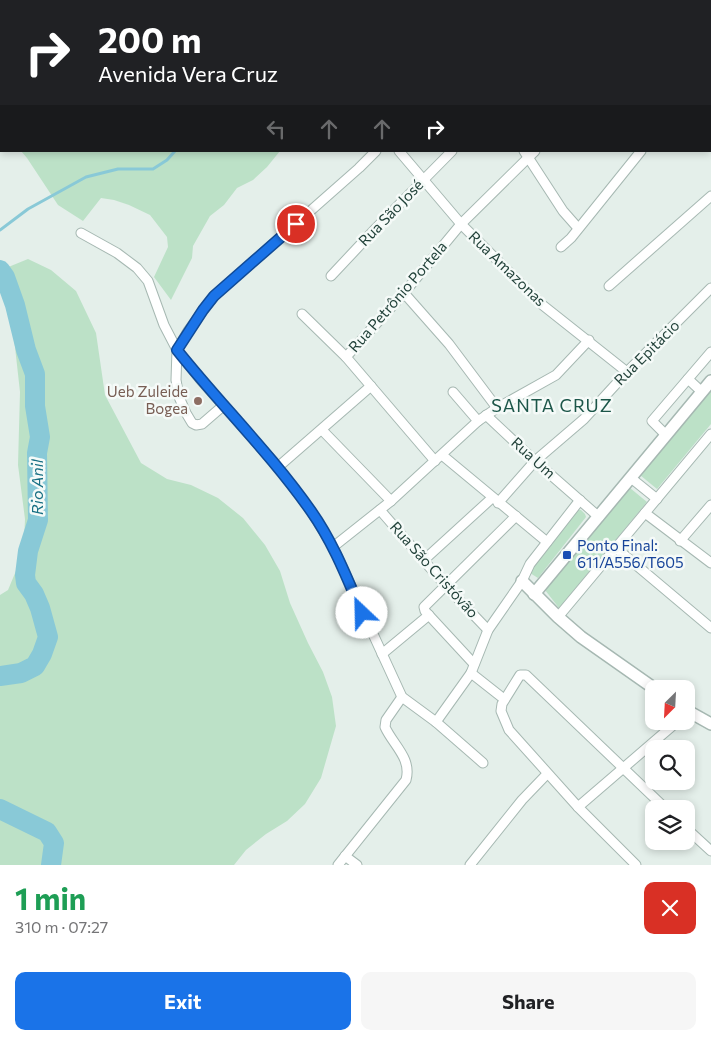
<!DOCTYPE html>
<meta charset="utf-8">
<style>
:root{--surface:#fff;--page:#f6f6f6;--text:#202124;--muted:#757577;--accent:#1a73e8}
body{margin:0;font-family:Commissioner,sans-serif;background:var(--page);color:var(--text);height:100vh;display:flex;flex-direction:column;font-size:19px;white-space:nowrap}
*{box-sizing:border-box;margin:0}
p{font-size:16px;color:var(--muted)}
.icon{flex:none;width:28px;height:28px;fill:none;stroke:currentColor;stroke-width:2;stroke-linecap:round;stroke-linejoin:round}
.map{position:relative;height:865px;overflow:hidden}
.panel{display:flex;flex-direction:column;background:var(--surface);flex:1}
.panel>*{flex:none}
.banner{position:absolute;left:0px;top:0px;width:711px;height:152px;box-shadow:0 2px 8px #0003;background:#202124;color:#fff;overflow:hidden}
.needle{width:32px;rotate:204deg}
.tools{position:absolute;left:645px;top:680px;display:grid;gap:10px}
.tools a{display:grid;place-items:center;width:50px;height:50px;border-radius:10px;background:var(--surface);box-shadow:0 2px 8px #0003;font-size:25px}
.pin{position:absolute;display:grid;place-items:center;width:42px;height:42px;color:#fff;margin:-21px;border:2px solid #fff;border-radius:50%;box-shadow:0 1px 5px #0007}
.me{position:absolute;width:55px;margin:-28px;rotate:336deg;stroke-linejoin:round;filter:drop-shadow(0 0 4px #0008)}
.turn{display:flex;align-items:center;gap:18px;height:105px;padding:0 15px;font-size:22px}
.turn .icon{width:65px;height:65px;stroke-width:2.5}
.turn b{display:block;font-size:35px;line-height:42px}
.lanes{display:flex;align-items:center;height:48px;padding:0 15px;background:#0003;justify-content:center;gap:25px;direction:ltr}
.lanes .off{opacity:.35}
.round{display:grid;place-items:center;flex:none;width:52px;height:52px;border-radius:10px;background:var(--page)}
.summary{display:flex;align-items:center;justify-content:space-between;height:85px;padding:0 15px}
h1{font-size:30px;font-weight:700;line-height:38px;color:#1e9e55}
.primary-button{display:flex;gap:10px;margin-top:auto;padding:10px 15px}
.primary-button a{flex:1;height:58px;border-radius:10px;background:var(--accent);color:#fff;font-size:20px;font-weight:700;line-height:58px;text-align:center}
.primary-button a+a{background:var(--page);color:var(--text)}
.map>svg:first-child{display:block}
</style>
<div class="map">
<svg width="711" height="865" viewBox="0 0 711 865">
<rect width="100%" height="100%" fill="#e4efea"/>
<!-- green -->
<g fill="#bce1c7">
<polygon points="38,0 409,0 408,1"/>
<polygon points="21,151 280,151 267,167 253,180 237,188 224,205 210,216 193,246 192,258 171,300 154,277 168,247 167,237 150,215 129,205 114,200 101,198 83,221 58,205 27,158"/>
<polygon points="28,259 51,270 76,291 96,333 105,395 141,463 167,479 191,485 218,498 243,518 265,545 280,571 290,603 308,643 323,672 332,697 336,726 321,778 305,804 287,821 266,834 246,850 234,865 0,865 0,595 8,590 18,566 24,542 25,519 18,465 20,392 14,338 1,285 1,270"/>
<polygon points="711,389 711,424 657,489 640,475"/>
<polygon points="630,488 647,502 559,608 545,590"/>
<polygon points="577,510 581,510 585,514 586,517 538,578 530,573 530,569"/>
</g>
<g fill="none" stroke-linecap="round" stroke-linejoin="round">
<!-- stream -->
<g stroke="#89c9d7" stroke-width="3">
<polyline points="239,0 240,1"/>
<polyline points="0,230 28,209 86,177 118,169 153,169 167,160 175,151"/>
</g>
<!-- river -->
<g stroke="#89c9d7" stroke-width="20">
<polyline points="0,270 5,277 15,305 26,350 35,374 35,406 40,437 37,453 38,520 28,551 25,575 26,583 34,594 40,608 48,637 42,654 35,666 21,673 0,676"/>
<polyline points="0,809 47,832 54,843 51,865"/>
</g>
<defs>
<g id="minor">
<polyline points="686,0 687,1"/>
<polyline points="519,1 520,0"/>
<polyline points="625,1 626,0"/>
<polyline points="664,1 665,0"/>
<polyline points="710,29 711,30"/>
<polyline points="710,71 711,70"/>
<polyline points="399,151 461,224 540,303 627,372"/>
<polyline points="524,151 563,211 578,228"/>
<polyline points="81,233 117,253 137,268 148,281 164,325 177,350 200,379 278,467 311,511 333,547 402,697 436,722 483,763"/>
<polyline points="561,247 571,238 641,151"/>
<polyline points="331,276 376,228 452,151"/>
<polyline points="609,286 711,196"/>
<polyline points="404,293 449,344 497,408"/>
<polyline points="302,314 346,357 435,461"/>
<polyline points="346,357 404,293 461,224 535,151"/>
<polyline points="688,379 702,392"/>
<polyline points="453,392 478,421"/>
<polyline points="224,405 202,424 196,425 192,423 186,413 179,397 176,380 177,350 188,331 214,296 359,168 376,151"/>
<polyline points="486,415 535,461 599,517"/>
<polyline points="322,430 391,501"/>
<polyline points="666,435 652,421 711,352"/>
<polyline points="442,455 547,542"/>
<polyline points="278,467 371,386"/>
<polyline points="631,478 657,499"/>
<polyline points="498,503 535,461 584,419 627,372 711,288"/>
<polyline points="380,510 445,585 488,630"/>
<polyline points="645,513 711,563"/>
<polyline points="680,541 711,505"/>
<polyline points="333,547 391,501 478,421 497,408 556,375 589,340"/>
<polyline points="616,548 711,628"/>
<polyline points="424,560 492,498"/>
<polyline points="558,617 711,434"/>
<polyline points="382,654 429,615"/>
<polyline points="474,664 425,611 424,607 516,516"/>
<polyline points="471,673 504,699"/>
<polyline points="436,722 471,673 488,630 522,581 530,564 580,500"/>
<polyline points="578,807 678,721"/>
<polyline points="686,828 711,851"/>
<polyline points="345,856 357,865"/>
<path d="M338 865 406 780C412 758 393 745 385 727L386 720 402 697"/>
<polyline points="470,865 522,800 547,774"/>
<polyline points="636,865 578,807 509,730 501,711 502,704 520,675 526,675 666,809"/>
</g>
<g id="tertiary">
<polyline points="522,581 558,617 581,637 655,689"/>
<polyline points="534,594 711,381"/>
<polyline points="686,710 711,724"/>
</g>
</defs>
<!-- minor casing -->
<use href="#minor" stroke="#a6b8b2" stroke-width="11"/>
<!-- tertiary casing -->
<use href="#tertiary" stroke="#a6b8b2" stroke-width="14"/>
<!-- minor -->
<use href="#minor" stroke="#fff" stroke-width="9"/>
<!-- tertiary -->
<use href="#tertiary" stroke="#fff" stroke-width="11"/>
</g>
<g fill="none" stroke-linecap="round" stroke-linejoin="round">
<defs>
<path id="route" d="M296 224 214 296 203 310 177 350C220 404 271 454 311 511 333 542 347 578 362 613"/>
</defs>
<!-- route casing -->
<use href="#route" stroke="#114b97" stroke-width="12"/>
<!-- route -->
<use href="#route" stroke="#1a73e8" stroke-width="9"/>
</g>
<!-- markers -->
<circle fill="#8d6e63" stroke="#f5faf8" stroke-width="2" cx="198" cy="401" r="5"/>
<rect fill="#1a4fb4" stroke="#f5faf8" stroke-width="2" x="562" y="550" width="10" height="10" rx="2.5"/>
<g text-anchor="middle" stroke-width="5" stroke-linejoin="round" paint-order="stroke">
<!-- street labels -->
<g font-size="15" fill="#22423a" stroke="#f5faf8">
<text transform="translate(391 213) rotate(-46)" y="5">Rua São José</text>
<text transform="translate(507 269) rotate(44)" y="5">Rua Amazonas</text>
<text transform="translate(398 297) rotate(-49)" y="5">Rua Petrônio Portela</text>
<text transform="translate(647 353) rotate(-45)" y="5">Rua Epitácio</text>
<text transform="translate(533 458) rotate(42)" y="5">Rua Um</text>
<text transform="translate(434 570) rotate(48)" y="5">Rua São Cristóvão</text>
</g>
<!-- education labels -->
<g font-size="15" fill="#785e54" stroke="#f5faf8" text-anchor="end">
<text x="188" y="397">Ueb Zuleide<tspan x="188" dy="17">Bogea</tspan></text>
</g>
<!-- transit labels -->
<g font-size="15" fill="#164399" stroke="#f5faf8" text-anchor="start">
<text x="577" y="551">Ponto Final:<tspan x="577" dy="17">611/A556/T605</tspan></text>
</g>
<!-- water labels -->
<g font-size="16" font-style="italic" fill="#176f83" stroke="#f5faf8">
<text transform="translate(37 487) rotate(-90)" y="6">Rio Anil</text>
</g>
<!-- quarter labels -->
<g font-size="18" letter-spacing="1" fill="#1c5649" stroke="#f5faf8">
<text x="552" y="412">SANTA CRUZ</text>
</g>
</g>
</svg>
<div class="tools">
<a><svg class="needle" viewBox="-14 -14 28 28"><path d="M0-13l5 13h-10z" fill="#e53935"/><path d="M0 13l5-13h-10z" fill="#757577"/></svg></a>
<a><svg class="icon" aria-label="search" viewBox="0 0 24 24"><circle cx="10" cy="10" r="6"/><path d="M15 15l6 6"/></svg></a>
<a><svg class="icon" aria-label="layers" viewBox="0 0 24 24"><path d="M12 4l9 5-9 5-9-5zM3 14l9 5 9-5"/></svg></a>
</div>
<div class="pin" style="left:296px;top:224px;background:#d93025"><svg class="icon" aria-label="arrive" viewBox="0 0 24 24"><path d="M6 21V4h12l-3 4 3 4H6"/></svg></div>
<svg class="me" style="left:362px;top:613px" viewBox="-20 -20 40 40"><circle r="19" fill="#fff"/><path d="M0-13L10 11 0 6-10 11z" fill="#1a73e8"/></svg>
<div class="banner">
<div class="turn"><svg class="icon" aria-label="right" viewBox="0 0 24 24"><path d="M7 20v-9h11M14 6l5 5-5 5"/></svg><div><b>200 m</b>Avenida Vera Cruz</div></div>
<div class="lanes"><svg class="icon off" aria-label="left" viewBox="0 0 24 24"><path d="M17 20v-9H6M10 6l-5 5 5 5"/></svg><svg class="icon off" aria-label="ahead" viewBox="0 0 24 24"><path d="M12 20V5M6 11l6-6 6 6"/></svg><svg class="icon off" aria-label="ahead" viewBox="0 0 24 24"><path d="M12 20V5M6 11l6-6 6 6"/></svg><svg class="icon" aria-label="right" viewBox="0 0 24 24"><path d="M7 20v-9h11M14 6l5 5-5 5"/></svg></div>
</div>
</div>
<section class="panel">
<div class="summary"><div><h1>1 min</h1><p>310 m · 07:27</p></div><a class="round" style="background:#d93025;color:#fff"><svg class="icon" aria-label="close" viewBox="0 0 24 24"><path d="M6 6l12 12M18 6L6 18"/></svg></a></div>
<div class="primary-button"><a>Exit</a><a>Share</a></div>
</section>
